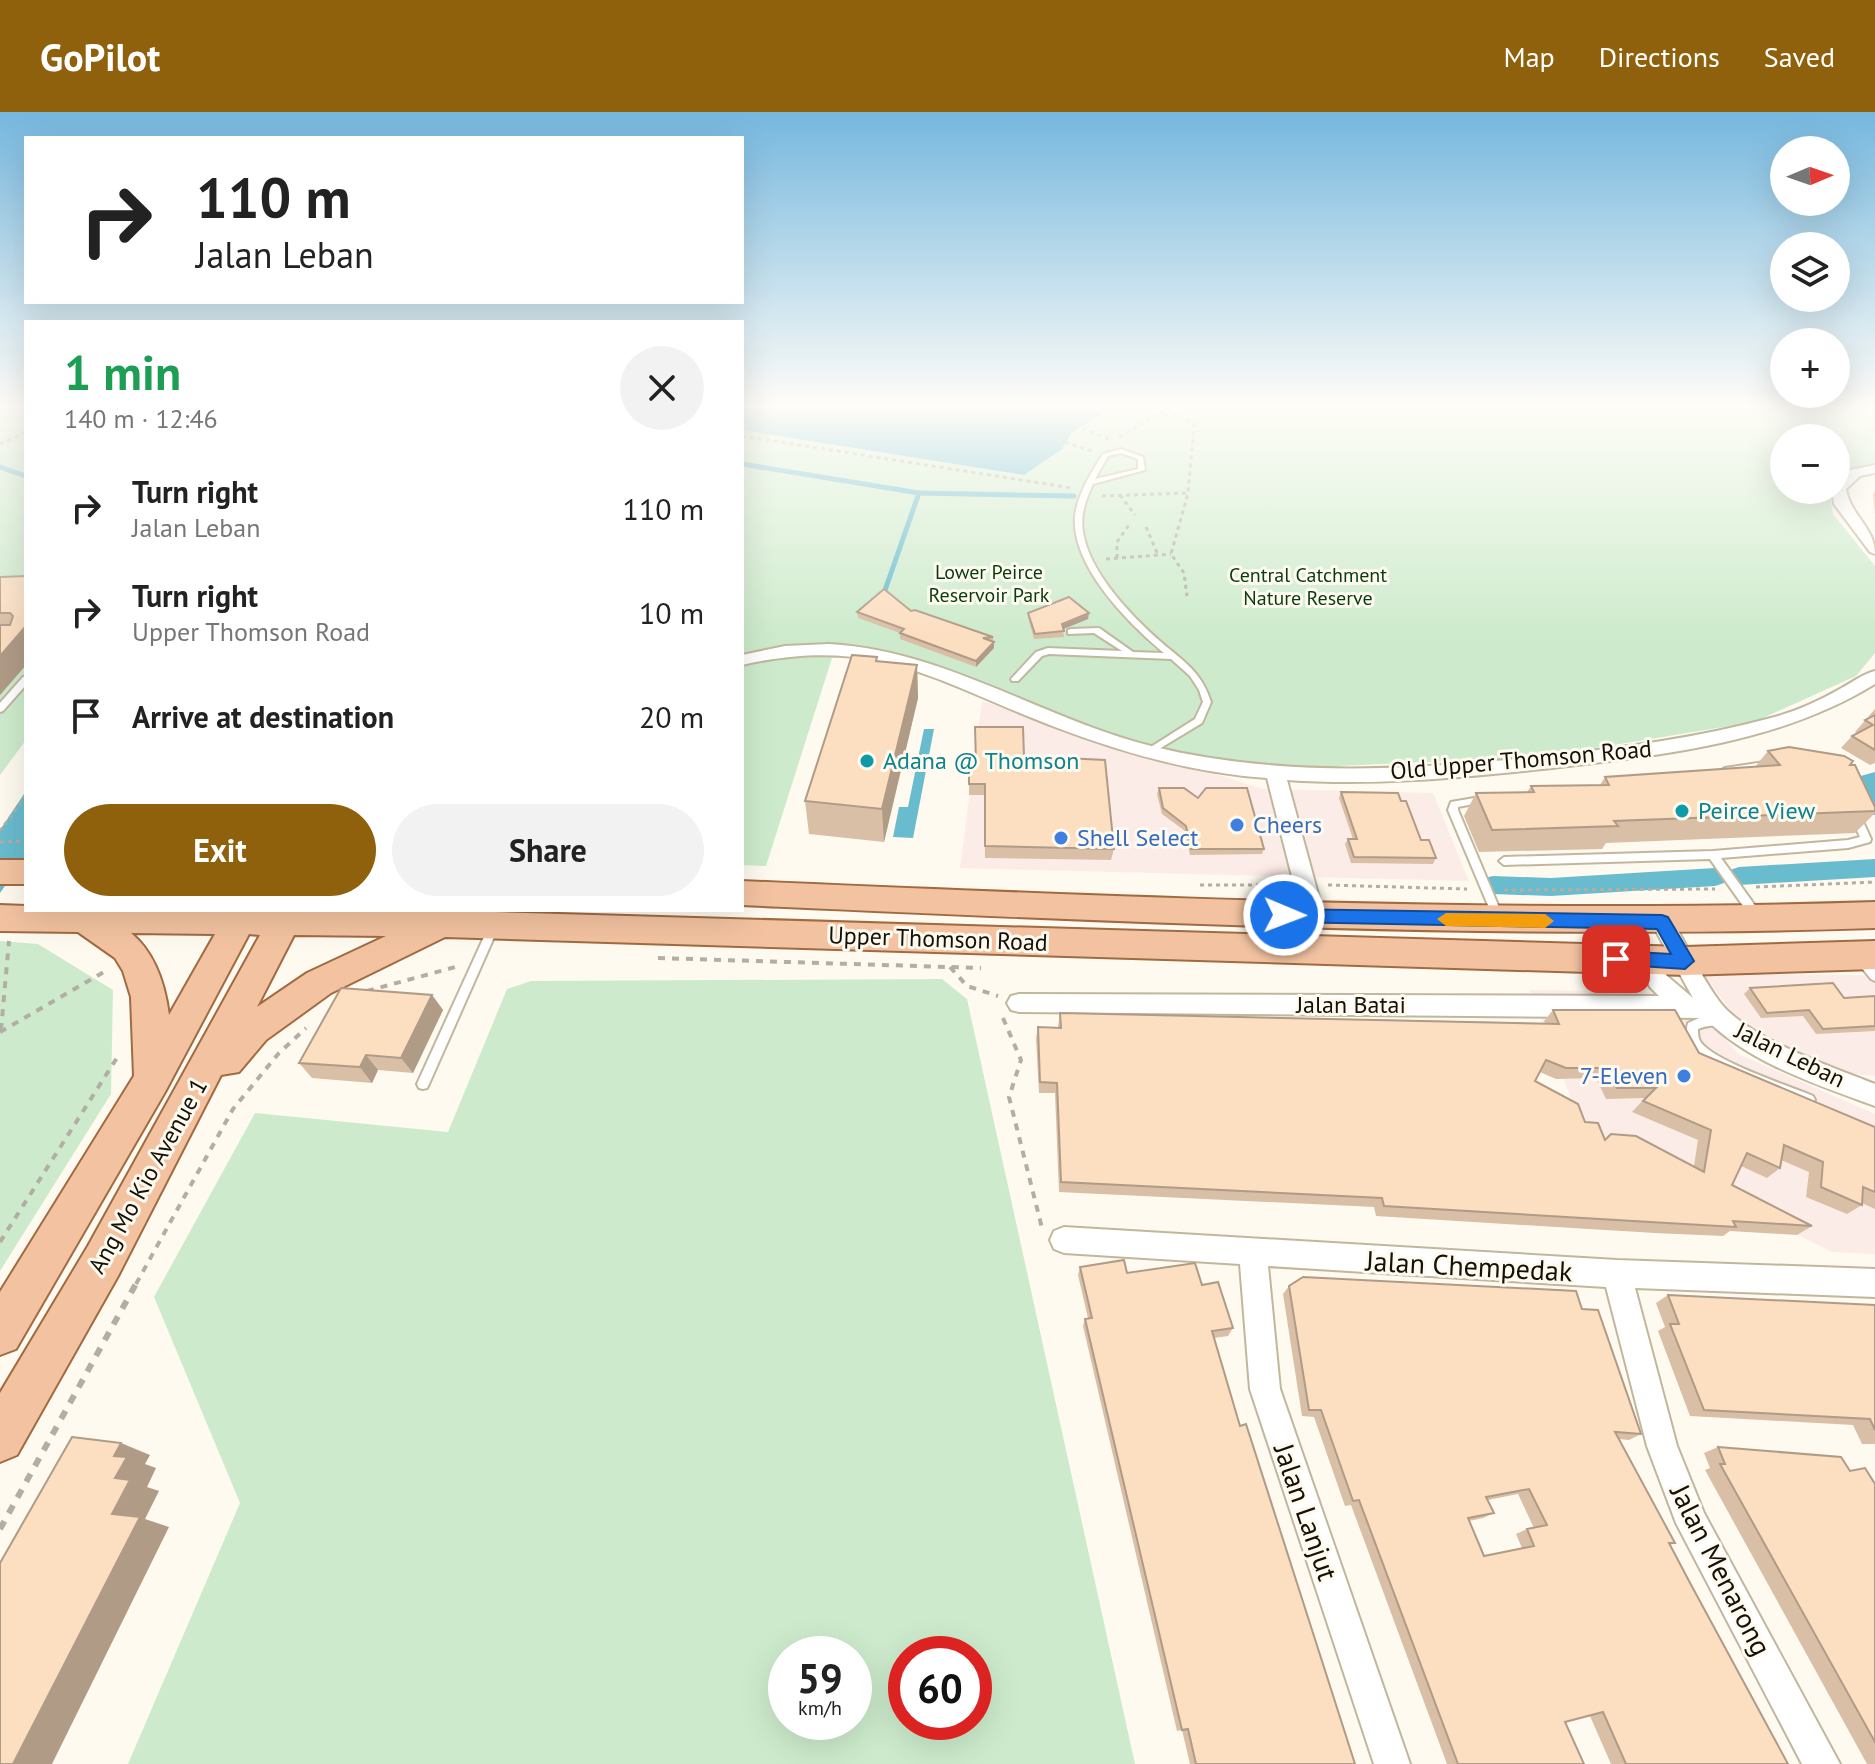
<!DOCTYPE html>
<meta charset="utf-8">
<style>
:root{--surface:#fff;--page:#f2f2f2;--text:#222;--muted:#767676;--accent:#90610c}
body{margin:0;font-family:"PT Sans",sans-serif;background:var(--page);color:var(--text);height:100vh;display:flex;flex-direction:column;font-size:30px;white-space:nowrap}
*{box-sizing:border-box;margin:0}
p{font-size:26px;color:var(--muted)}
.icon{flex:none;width:44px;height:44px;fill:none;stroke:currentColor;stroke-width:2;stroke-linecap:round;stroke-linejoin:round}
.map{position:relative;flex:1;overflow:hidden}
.drawer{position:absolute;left:24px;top:208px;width:720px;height:592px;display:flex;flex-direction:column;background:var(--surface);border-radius:0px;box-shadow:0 8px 32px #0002}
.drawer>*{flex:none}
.banner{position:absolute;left:24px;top:24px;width:720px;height:168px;border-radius:0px;box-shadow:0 8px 32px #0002;background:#fff;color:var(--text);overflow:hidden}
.needle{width:52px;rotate:88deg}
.fabs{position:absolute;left:1770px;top:24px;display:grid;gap:16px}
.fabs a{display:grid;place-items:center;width:80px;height:80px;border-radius:50%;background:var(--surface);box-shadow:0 8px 32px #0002;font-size:40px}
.speed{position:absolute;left:768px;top:1524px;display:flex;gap:16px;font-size:40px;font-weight:700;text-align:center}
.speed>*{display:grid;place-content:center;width:104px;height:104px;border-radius:50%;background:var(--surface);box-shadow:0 8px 32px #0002;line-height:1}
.speed small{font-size:20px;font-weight:400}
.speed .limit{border:12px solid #d22;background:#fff;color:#111}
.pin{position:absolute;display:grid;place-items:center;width:68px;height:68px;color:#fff;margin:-34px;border-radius:16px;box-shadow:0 4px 12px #0006}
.me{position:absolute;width:88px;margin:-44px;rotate:91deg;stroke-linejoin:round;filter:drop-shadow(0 0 6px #0008)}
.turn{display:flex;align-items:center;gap:28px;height:168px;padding:0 40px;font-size:36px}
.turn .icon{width:104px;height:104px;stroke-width:2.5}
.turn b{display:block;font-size:56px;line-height:68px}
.round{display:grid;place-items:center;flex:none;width:84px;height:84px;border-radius:42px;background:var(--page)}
.overview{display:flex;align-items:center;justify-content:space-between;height:136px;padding:0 40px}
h1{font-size:48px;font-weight:800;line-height:60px;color:#1e9e55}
.primary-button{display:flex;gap:16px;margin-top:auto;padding:16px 40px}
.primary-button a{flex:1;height:92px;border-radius:48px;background:var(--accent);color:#fff;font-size:32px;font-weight:800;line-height:92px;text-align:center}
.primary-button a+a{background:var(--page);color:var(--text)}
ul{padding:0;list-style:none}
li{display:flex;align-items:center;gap:24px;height:104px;padding:0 40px}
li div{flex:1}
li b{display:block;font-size:30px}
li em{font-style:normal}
header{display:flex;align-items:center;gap:48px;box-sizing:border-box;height:112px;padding:0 40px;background:var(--accent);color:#fff}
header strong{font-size:38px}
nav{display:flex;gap:44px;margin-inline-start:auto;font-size:28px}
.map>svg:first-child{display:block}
</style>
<header>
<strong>GoPilot</strong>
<nav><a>Map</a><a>Directions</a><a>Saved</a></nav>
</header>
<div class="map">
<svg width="1875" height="1652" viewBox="0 0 1875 1652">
<rect width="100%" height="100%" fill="#fefaef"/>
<!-- commercial -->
<g fill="#fcece8">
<polygon points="982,589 1263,677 1433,681 1469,769 960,756"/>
<polygon points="1703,862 1875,863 1875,964 1838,960 1742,913"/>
<polygon points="1530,878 1687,880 1738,942 1875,1002 1875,1142 1832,1140 1581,1013"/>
</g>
<!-- green -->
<g fill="#cdebcc" fill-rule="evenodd">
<polygon points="0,294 26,294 26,628 0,663"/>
<polygon points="742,294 1875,294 1875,351 1836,359 1836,326 1784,326 1784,378 1829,378 1833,402 1875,454 1875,541 1856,564 1754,610 1541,645 1315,655 1209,651 1149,640 947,571 908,553 864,546 832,546 766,754 742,753"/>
<polygon points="0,829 38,832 113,878 111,982 0,1159"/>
<path d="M942 867 967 887 1135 1652H128L240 1391 154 1185 255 1001 448 1020 507 877 531 869ZM786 1542H854V1610H786ZM906 1542H974V1610H906Z"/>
</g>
<!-- water -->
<g fill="#69bbce">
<polygon points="742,294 1115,294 1072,320 1062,337 1024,363 742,318"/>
<polygon points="924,617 934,617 913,726 893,725 899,695 908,695"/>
<polygon points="26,679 26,744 0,781 0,718"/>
</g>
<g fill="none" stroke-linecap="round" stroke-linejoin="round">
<!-- stream -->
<g stroke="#69bbce" stroke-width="5">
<polyline points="742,352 919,381 884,481"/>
<polyline points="0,355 26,364"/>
<polyline points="919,381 1074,384"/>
</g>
<!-- canal -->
<g fill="#69bbce" fill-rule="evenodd">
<polygon points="1875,660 1875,703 1867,701 1854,671 1857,665"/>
<polygon points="1875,747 1875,765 1739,773 1730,770 1727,765 1724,771 1715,774 1551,784 1493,782 1484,780 1481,773 1484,766 1493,764 1551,766 1715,756 1724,759 1727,764 1730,758 1739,755"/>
</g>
<defs>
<g id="service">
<path d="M1121 337 1143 345 1145 358 1093 372C1086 387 1080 403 1083 420 1089 460 1131 504 1161 530 1184 550 1201 559 1211 590L1202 611 1149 643 1144 640 1146 638 1195 607 1203 590 1199 578 1190 564 1171 547 1049 542 1042 544 1018 569H1012L1011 567 1036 540 1048 536 1122 539 1094 521 1068 522V518L1071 517 1099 516 1133 540 1164 541C1128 511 1071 454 1075 404 1078 381 1091 361 1103 342ZM1121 341 1138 347V357L1095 367 1108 344Z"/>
<polygon points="26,564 26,573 3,599 0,600 0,591 23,565"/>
<polygon points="1771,649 1776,652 1774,654 1725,662 1720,659 1725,656"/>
<polygon points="1486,684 1491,687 1489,689 1458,695 1458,698 1503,805 1498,809 1493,805 1448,698 1451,690"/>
<polygon points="1855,700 1860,703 1871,727 1870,730 1848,736 1721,746 1761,802 1762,805 1761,808 1753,808 1710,747 1504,753 1499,749 1504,745 1713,739 1848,728 1860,725 1850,703"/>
<polygon points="494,810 498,811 499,814 429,972 427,976 423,977 419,976 417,972 489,814 490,811"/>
<polygon points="1860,842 1864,843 1875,856 1875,869 1871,867 1856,849 1854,846 1856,843"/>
<path d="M1706 903 1724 905 1726 908 1724 911C1715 914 1707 913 1698 917 1698 922 1698 925 1700 929 1712 949 1790 974 1813 984L1815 988 1813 992 1809 993 1805 992C1773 978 1719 964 1695 940 1687 932 1685 921 1688 911Z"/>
</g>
<g id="minor">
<path d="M1875 353V361L1860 364 1846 377C1850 403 1875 415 1875 442L1870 440 1834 392 1832 378H1836V371L1850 358Z"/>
<path d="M829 532C945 538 1044 608 1155 635 1283 666 1415 658 1545 644 1621 636 1697 626 1771 606 1794 600 1817 590 1838 578 1850 572 1862 562 1875 559V572C1776 633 1655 644 1542 657 1457 666 1372 674 1287 668L1324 804 1321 810 1313 812 1305 810 1302 804 1267 666C1194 661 1123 641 1055 615 937 570 876 522 742 553V543L785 534Z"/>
<path d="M1662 802 1670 804C1686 832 1700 863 1719 889 1746 926 1832 955 1875 972V994C1818 973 1747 950 1705 906L1019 900 1011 898 1007 891 1011 884 1019 882 1659 884 1650 875 1636 848 1639 842 1647 839 1655 842 1666 863 1693 886 1651 810 1654 804Z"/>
<polygon points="1064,1115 1617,1148 1875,1157 1875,1185 1635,1176 1677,1334 1704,1401 1840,1652 1802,1652 1676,1411 1647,1334 1606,1175 1268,1154 1280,1277 1410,1652 1374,1652 1250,1277 1240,1152 1064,1141 1054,1137 1050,1128 1054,1119"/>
</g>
<g id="primary">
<rect x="0" y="748" width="26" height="24"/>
<path d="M742 769C1120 785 1497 802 1875 790V816C1497 828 1120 810 742 793Z"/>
<path d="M0 793 26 794V798L494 800 1685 835 1875 829V857L1685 863 445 825 331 881 266 928 239 960 221 963 118 1164 17 1343 0 1350V1281L88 1134 260 823 249 822 165 980 16 1237 0 1243V1180L134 964 131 885 123 859 115 846 78 820 0 819ZM131 821 215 822 169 903C165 872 155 841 131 821ZM294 823 386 824 307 861 257 895Z"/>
</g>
</defs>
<!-- service casing -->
<use href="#service" stroke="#c1b79d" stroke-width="4"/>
<!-- minor casing -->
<use href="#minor" stroke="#c1b79d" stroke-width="4"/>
<!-- primary casing -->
<use href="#primary" stroke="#a06b42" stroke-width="4"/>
<!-- path-far2 -->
<g stroke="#b2aea4" stroke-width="3" stroke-dasharray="4 4" stroke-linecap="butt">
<polyline points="1156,303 1179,303 1194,312 1188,381 1171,442 1184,461 1187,484"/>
<polyline points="1060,308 1111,328"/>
<polyline points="1004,311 1092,339"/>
<polyline points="742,324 1072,376"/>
<polyline points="1119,325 1173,294"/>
<polyline points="0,332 26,320"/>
<polyline points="1120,383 1135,403"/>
<polyline points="1102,384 1188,381"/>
<polyline points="1146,415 1158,443"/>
<polyline points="1117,446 1117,430 1129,413"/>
<polyline points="1106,447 1171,442"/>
<polyline points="0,719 26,683"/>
<polyline points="0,730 26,729"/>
<polyline points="1200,773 1283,773"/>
<polyline points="1328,773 1467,777"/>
<polyline points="1756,775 1875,770"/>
<polyline points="1504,778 1715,777"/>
</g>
<!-- path-far1 -->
<g stroke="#b2aea4" stroke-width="4" stroke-dasharray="7 7" stroke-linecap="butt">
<polyline points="658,846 981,856"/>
<polyline points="950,855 967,874 998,884"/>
<polyline points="367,879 459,854"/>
<polyline points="1003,906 1021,948 1009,985 1042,1116"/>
<polyline points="1,918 9,829"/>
<polyline points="0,920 109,857"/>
<polyline points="0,1130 120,941"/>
<polyline points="136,1172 233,997 279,941 306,916"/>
</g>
<!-- path -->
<polyline stroke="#b2aea4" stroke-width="6" stroke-dasharray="9 9" stroke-linecap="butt" points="0,1417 137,1170"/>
<!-- service -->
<use href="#service" fill="#fff" fill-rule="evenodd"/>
<!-- minor -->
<use href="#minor" fill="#fff" fill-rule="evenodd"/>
<!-- primary -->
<use href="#primary" fill="#f3c3a1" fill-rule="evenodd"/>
</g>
<!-- wall -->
<g fill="#d9bfa6" fill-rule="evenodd">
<polygon points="1875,379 1875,402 1873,382"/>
<polygon points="26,464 26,553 0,583 0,465"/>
<polygon points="911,499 993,525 994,536 976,555 900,527 900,521 858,506 857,500"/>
<polygon points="1028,501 1088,507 1063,517 1064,525 1034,527 1028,506"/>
<polygon points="877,545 877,549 917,553 918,586 884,730 809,722 805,689"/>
<polygon points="1875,597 1875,651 1870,653 1841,636 1852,624 1857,621 1855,620"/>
<polygon points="1768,639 1850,653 1875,695 1875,701 1855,721 1606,731 1602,737 1479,740 1464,704 1476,681 1527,680 1531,674 1600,673 1605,665 1755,655"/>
<polygon points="1024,644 1114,737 1111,748 985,746 984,683 969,683 969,652 975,652"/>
<polygon points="1159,676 1264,737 1262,742 1190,743 1185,719 1162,702 1157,682"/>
<polygon points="1341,680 1401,689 1421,728 1436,746 1433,752 1351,751 1345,732 1348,727 1353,727 1339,686"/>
<polygon points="1750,876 1844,886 1875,884 1875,919 1816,922 1803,904 1761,906 1744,882"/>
<polygon points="432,883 443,898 413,961 378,958 372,971 312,966 299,951"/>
<path d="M1553 898 1699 941 1875 1015V1097L1862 1091V1093L1847 1102 1806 1085 1809 1060 1781 1048 1780 1056 1767 1066 1741 1054 1732 1073 1812 1114 1797 1123 1730 1119 1723 1124 1655 1121 1376 1104 1374 1095 1059 1080 1055 981H1039L1036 926 1038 915H1058L1060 901 1545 911 1544 909ZM1540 960 1556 967 1596 966 1606 987 1645 986 1632 1000 1698 1028 1694 1054 1605 1028 1535 969Z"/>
<polygon points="1080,1155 1127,1161 1202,1173 1233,1216 1228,1224 1214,1226 1240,1314 1355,1652 1190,1652 1182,1618 1177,1619 1083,1214 1085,1207 1088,1206 1078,1163"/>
<path d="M1289 1174 1582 1197 1641 1322 1629 1328 1619 1327 1675 1431 1670 1433 1689 1469 1788 1652H1611L1590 1604 1565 1610 1584 1652H1447L1351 1393 1345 1394 1314 1305 1302 1304 1283 1182ZM1518 1382 1534 1416 1527 1417 1516 1422 1522 1436 1484 1444 1469 1409 1483 1406 1494 1401 1488 1388Z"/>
<polygon points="1668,1183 1875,1193 1875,1332 1862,1332 1853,1313 1690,1304 1658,1219 1665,1215 1656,1191"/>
<polygon points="1718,1335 1850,1359 1875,1372 1875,1652 1867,1652 1705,1358 1710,1356 1704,1341"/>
</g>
<!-- shaded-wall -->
<g fill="#b09b87">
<polygon points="1089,501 1088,507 1061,518 1062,512"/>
<polygon points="26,514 26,553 0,583 0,544"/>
<polygon points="994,530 994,536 976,555 976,549"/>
<polygon points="917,553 918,586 884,730 882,697"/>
<polygon points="432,883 443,898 413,961 401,946"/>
<polygon points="366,943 378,958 372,971 360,955"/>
<polygon points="121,1331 150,1343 145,1352 156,1356 147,1375 159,1379 145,1407 169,1415 52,1652 13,1652 112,1402 115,1366 114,1344"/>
</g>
<!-- building -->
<g fill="#fcdec1" stroke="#b09b87" stroke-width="2" fill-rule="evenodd">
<polygon points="26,464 26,514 0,544 0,513 10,513 13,504 10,501 0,501 0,465"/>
<polygon points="884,477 911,499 915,498 993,525 983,526 994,530 976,549 900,521 904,517 857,500"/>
<polygon points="1069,485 1089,501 1062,512 1064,519 1035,522 1028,501"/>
<polygon points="852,543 877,545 876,549 917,553 882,697 805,689"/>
<polygon points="1875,603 1875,638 1852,624 1873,613 1865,608"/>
<polygon points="975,615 1023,615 1024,644 1105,648 1114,737 985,734 985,672 969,672 969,652 976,652"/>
<polygon points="1789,635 1844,644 1853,649 1850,653 1855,653 1875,695 1875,699 1614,709 1618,714 1492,718 1476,681 1534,680 1531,674 1609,673 1605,665 1780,653 1768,639"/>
<polygon points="1159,676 1184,676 1198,686 1206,676 1247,676 1264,737 1191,737 1186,714 1163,696"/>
<polygon points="1341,680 1398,681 1401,689 1406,689 1421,728 1429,728 1436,746 1354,745 1348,727 1357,727"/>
<polygon points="1833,871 1844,886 1875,884 1875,914 1823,917 1809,898 1767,901 1750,876"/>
<polygon points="341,876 432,883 401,946 366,943 360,955 299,951"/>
<path d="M1553 898H1675L1699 941 1875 1015V1080L1863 1075 1862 1093 1821 1075 1823 1050 1784 1033 1780 1056 1747 1041 1732 1073 1812 1114 1733 1109 1736 1115 1667 1111 1384 1094 1382 1086 1061 1070 1057 971 1040 970 1038 915 1061 916 1060 901 1559 912ZM1546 948 1566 956H1606L1617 976H1656L1643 989 1711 1018 1704 1060 1636 1024 1611 1022 1605 1028 1598 1011 1585 1010 1578 992 1535 969Z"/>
<polygon points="1124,1148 1127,1161 1195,1151 1202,1173 1218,1170 1233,1216 1212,1219 1240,1314 1246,1312 1355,1652 1196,1652 1188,1617 1182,1618 1085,1207 1092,1206 1080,1155"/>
<path d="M1303 1165 1576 1179 1582 1197 1598 1198 1641 1322 1615 1320 1675 1431H1669L1689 1469 1788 1652H1626L1603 1600 1565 1610 1584 1652H1458L1359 1388 1353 1389 1321 1298H1309L1289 1174ZM1529 1377 1547 1413 1527 1417 1534 1434 1484 1444 1468 1406 1494 1401 1486 1385Z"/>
<polygon points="1668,1183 1875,1193 1875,1318 1870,1307 1704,1298 1670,1212 1679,1212"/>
<polygon points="72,1325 121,1331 114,1344 127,1345 115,1366 130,1368 112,1402 140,1405 13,1652 0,1652 0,1451"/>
<polygon points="1718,1335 1841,1345 1850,1359 1865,1356 1875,1372 1875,1630 1720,1352 1725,1352"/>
</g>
<!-- sky -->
<linearGradient id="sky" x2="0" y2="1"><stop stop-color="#75b7de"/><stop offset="0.56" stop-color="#fffdf8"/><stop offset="1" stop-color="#fffdf8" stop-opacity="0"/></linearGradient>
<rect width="1875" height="525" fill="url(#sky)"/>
<!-- route -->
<polygon fill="#1a73e8" stroke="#114b97" stroke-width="2" points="1284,797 1662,803 1668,805 1694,849 1685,857 1609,852 1606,847 1616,839 1671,842 1657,817 1284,810 1275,803"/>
<!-- slow -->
<polygon fill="#f59e0b" points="1446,801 1545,802 1554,809 1545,816 1446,814 1437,807"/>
<!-- markers -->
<g fill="#0f9aa8" stroke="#fefaef" stroke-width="3">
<circle cx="867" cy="649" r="8"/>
<circle cx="1682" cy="699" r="8"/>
</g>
<g fill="#3f7fe0" stroke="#fefaef" stroke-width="3">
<circle cx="1237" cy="713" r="8"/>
<circle cx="1061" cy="726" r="8"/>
<circle cx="1684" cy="964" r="8"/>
</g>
<g text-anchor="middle" stroke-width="6" stroke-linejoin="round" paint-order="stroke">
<!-- far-park labels -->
<g font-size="20" fill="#083c0d" stroke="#fefaef">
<text x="989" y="467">Lower Peirce<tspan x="989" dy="23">Reservoir Park</tspan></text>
<text x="1308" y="470">Central Catchment<tspan x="1308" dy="23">Nature Reserve</tspan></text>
</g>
<!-- street labels -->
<g font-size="24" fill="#141107" stroke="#fefaef">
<text transform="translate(1521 648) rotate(-5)" y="8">Old Upper Thomson Road</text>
<text transform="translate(938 827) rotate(2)" y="8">Upper Thomson Road</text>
<text x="1351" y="901">Jalan Batai</text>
<text transform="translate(1790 943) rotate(26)" y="8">Jalan Leban</text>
<text transform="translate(148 1064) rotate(-61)" y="8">Ang Mo Kio Avenue 1</text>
</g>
<!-- culture labels -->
<g font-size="24" fill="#0d838f" stroke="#fefaef" text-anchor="start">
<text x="883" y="657">Adana @ Thomson</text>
<text x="1698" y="707">Peirce View</text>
</g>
<!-- shop labels -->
<g font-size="24" fill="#366cbe" stroke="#fefaef" text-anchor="start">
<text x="1253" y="721">Cheers</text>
<text x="1077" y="734">Shell Select</text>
<text x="1668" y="972" text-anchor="end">7-Eleven</text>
</g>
<!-- near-street labels -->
<g font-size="28" fill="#141107" stroke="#fefaef">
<text transform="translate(1469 1154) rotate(3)" y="10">Jalan Chempedak</text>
<text transform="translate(1306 1400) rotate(71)" y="10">Jalan Lanjut</text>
<text transform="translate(1721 1458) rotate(63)" y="10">Jalan Menarong</text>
</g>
</g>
</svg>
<div class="fabs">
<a><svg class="needle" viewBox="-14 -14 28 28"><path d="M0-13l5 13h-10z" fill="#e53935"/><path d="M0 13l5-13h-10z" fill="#767676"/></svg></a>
<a><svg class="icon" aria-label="layers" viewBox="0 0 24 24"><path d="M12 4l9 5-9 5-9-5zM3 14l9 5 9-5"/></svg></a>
<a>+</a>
<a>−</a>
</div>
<div class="speed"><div>59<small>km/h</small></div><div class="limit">60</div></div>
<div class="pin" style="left:1616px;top:847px;background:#d93025"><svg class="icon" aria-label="arrive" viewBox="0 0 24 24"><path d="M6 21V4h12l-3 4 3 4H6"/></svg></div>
<svg class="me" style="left:1284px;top:803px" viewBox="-20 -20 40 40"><circle r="17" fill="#1a73e8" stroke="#fff" stroke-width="3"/><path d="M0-11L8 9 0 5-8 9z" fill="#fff"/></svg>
<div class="banner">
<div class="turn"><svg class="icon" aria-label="right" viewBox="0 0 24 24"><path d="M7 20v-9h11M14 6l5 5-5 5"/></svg><div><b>110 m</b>Jalan Leban</div></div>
</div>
<section class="drawer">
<div class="overview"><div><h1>1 min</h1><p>140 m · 12:46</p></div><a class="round"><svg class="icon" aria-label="close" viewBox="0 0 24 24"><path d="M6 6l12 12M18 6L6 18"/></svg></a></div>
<ul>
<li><svg class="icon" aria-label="right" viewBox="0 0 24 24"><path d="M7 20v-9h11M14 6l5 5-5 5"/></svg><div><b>Turn right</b><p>Jalan Leban</p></div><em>110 m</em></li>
<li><svg class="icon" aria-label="right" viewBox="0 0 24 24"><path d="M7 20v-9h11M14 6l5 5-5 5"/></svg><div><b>Turn right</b><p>Upper Thomson Road</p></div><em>10 m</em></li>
<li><svg class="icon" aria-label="arrive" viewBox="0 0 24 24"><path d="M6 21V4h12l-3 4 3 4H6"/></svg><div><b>Arrive at destination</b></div><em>20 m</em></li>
</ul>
<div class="primary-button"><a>Exit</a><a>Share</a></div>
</section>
</div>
